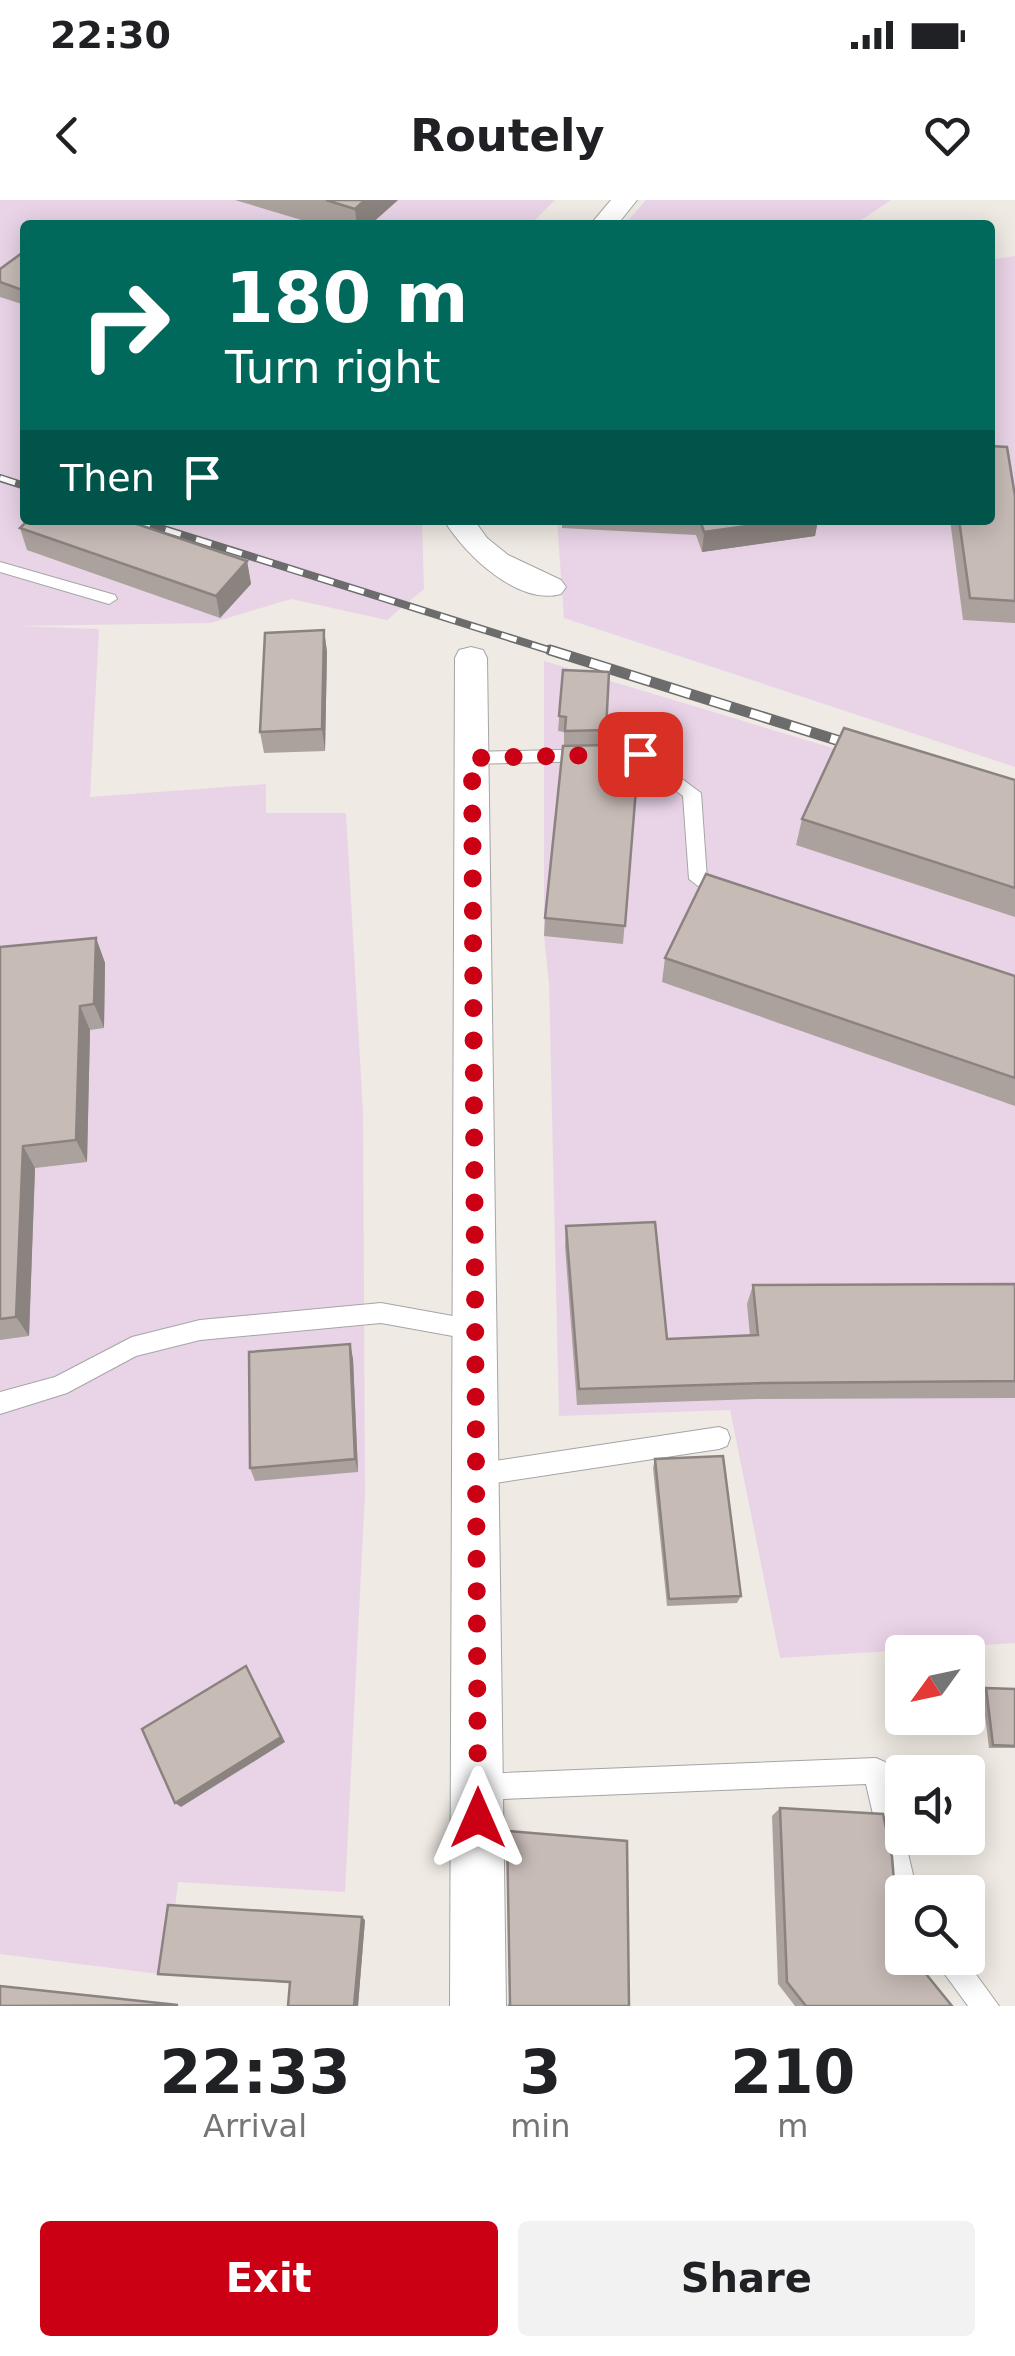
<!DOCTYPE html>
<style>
:root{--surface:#fff;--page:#f2f2f2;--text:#202124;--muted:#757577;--accent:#cb0015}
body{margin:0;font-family:"DejaVu Sans",sans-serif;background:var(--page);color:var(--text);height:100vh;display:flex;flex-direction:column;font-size:38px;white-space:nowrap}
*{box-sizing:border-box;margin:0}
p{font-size:32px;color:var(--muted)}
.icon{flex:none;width:55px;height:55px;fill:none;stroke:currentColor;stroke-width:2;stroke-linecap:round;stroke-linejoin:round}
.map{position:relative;height:1806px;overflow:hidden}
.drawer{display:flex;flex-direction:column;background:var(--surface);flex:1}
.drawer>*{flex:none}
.banner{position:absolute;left:20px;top:20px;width:975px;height:305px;border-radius:10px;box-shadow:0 5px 25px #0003;background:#00695c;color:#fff;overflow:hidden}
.needle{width:65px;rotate:237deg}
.fabs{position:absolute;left:885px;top:1435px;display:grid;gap:20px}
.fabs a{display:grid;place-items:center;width:100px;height:100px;border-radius:10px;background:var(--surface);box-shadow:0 5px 25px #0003;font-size:50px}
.pin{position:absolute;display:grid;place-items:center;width:85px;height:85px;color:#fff;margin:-42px;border-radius:20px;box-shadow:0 5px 15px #0006}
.me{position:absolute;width:110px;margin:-55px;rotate:0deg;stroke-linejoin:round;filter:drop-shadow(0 0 8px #0008)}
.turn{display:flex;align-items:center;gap:35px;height:210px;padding:0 40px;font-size:45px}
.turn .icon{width:130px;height:130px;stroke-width:2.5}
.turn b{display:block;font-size:70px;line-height:85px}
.then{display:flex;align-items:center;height:95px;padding:0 40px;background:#0003;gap:20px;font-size:38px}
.eta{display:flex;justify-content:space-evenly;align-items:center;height:170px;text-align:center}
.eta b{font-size:60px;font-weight:700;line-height:70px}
.button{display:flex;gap:20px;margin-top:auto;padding:20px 40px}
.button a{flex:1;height:115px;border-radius:10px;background:var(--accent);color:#fff;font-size:40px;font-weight:700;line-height:115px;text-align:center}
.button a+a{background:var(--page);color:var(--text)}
.status{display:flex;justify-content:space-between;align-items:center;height:70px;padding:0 50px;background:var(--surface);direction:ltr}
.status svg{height:28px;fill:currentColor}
header{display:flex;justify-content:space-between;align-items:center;height:130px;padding:0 40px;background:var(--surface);font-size:45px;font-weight:700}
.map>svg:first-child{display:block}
</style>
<div class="status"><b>22:30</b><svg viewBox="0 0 49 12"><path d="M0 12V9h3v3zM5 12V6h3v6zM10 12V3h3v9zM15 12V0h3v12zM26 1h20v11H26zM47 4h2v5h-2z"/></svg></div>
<header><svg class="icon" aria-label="back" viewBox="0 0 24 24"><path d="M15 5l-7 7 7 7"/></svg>Routely<svg class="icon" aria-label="heart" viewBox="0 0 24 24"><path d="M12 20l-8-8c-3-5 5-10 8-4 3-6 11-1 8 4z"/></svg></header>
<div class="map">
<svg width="1015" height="1806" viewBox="0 0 1015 1806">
<rect width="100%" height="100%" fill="#efeae3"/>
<!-- industrial -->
<g fill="#e9d4e7">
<polygon points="0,0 555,0 530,25 25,25 25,320 422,320 424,389 387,420 291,399 211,423 18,426 99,429 90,597 266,584 266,613 346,613 363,912 365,1293 345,1692 178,1682 167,1775 0,1754"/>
<polygon points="646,0 891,0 854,25 624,25"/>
<polygon points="1015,56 1015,567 564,418 557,320 990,320 990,60"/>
<polygon points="544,461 1015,603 1015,1443 780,1458 730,1210 559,1216 549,784 544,736"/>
</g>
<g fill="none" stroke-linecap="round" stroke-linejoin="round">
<defs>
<g id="service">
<polygon points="0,362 115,395 117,399 109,404 0,372"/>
<polygon points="640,548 701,593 707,679 704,684 698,686 689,679 683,596 636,560 472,564 463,558 472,552"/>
<polygon points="381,1103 475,1120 483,1123 486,1130 483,1137 475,1140 381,1123 200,1140 136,1156 67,1193 0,1214 0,1192 55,1177 132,1137 200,1120"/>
<polygon points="719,1227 727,1230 730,1238 727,1246 719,1249 475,1286 467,1283 463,1275 467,1267 475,1264"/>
<polygon points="876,1558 885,1562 889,1571 917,1692 902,1692 902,1705 895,1701 891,1692 866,1584 478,1600 469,1596 465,1587 469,1578 478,1574"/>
<polygon points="933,1758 964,1758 999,1806 968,1806"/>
</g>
<g id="minor">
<polygon points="611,0 637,0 617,25 590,25"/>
<path d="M444 320H474L487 338 508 355 561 380 566 387 561 394C518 406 464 354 444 320Z"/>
<polygon points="471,447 483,450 487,458 506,1806 450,1806 455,458 459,450"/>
</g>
</defs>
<!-- service casing -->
<use href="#service" stroke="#a5a5a5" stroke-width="2"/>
<!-- minor casing -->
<use href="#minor" stroke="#a5a5a5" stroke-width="2"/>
<!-- service -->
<use href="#service" fill="#fff" fill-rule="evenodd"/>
<!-- minor -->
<use href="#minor" fill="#fff" fill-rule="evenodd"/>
<defs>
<g id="rail-far1">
<polyline points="0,278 25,286"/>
<polyline points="135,320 558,453"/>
</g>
<polyline id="rail" points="550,450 865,549"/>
</defs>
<!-- rail-far1 casing -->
<use href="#rail-far1" stroke="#6c6c6c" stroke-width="8"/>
<!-- rail casing -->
<use href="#rail" stroke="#6c6c6c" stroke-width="11"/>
<!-- rail-far1 -->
<use href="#rail-far1" stroke="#fff" stroke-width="5" stroke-dasharray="16" stroke-linecap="butt"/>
<!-- rail -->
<use href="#rail" stroke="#fff" stroke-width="8" stroke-dasharray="21" stroke-linecap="butt"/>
</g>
<!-- wall -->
<g fill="#aba19d">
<polygon points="235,0 398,0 370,25 318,25"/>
<polygon points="25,54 25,105 0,97 0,69"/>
<polygon points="1015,296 1015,423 963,420 950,320 990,320"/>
<polygon points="562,320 818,320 815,336 702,352 696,335 562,328"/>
<polygon points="20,328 247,361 251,384 220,418 27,350"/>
<polygon points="324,430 327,452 325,551 264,553 260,532"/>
<polygon points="563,470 609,472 605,545 564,546 564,532 558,531"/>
<polygon points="604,562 638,564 623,744 544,736 545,718"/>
<polygon points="1015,580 1015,717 796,645 802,619"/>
<polygon points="96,738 105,763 104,828 90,830 87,962 35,968 29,1136 0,1140 0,747"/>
<polygon points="665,758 1015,776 1015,906 662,782"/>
<polygon points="566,1026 667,1139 750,1136 747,1104 753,1085 1015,1084 1015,1198 757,1199 577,1205 565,1046"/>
<polygon points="350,1144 353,1159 358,1272 255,1281 250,1268"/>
<polygon points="655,1259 741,1396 737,1403 667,1406 653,1268"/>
<polygon points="986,1488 1015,1489 1015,1548 989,1548 982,1491"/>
<polygon points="780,1608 899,1740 952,1806 795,1806 778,1784 772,1616"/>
<polygon points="365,1720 358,1806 288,1806 290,1783 158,1774"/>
</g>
<!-- shaded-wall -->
<g fill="#8b837f">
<polygon points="365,0 398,0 370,25 357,25 355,9"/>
<polygon points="789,320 818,320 815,336 702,352 704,332"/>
<polygon points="247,361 251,384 220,418 216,396"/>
<polygon points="324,430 327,452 325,551 322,529"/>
<polygon points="96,738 105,763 104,828 94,804"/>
<polygon points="80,806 90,830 87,962 76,940"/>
<polygon points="23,946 35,968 29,1136 16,1117"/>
<polygon points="350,1144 353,1159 358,1272 355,1259"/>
<polygon points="246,1466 285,1542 181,1607 175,1603"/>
<polygon points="362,1717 365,1720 358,1806 354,1806"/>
</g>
<!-- building -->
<g fill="#c7bbb6" stroke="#8b837f" stroke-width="2.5">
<polygon points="326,0 365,0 355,9"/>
<polygon points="22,53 25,54 25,91 0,82 0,69"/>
<polygon points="990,246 1007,247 1015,296 1015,401 970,398 959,320 990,320"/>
<polygon points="28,320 125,320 247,361 216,396 20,328"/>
<polygon points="700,320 789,320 704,332"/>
<polygon points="324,430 322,529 260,532 265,433"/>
<polygon points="563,470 609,472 606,530 565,531 566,517 559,516"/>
<polygon points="844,528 1015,580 1015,688 802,619"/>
<polygon points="605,545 604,562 638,564 625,726 545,718 563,546"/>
<polygon points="706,674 1015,776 1015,878 665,758"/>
<polygon points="96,738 94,804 80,806 76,940 23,946 16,1117 0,1119 0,747"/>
<polygon points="655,1022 667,1139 758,1135 753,1085 1015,1084 1015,1181 764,1183 579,1189 566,1026"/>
<polygon points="350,1144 355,1259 250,1268 249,1152"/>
<polygon points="723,1256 741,1396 669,1399 655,1259"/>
<polygon points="246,1466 281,1537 175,1603 142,1529"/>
<polygon points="986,1488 1015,1489 1015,1546 993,1545"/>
<polygon points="780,1608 883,1614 892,1657 899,1740 902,1745 902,1758 913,1758 952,1806 806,1806 787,1782"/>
<polygon points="507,1631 627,1641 629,1806 508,1806 510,1805"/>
<polygon points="168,1705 362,1717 354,1806 288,1806 290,1782 158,1774"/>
<polygon points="0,1786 178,1805 0,1806"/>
</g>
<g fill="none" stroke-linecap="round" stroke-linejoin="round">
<!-- route -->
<polyline stroke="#cb0015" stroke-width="18" stroke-dasharray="0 32.4" points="478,1618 472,558 640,554"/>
</g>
</svg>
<div class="fabs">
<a><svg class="needle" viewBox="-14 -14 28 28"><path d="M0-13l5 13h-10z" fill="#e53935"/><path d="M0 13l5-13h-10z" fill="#757577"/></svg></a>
<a><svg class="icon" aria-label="sound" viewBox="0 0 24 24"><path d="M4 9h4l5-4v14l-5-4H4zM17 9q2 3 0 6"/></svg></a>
<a><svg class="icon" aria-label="search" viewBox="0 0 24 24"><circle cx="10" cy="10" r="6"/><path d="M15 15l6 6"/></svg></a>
</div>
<div class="pin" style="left:640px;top:554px;background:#d93025"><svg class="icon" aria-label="arrive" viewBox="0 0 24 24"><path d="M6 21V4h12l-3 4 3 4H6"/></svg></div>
<svg class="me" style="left:478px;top:1618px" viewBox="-20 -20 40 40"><path d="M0-17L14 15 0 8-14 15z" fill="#cb0015" stroke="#fff" stroke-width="4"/></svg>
<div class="banner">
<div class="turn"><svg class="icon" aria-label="right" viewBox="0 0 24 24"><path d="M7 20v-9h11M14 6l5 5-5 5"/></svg><div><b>180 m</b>Turn right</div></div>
<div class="then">Then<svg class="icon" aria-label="arrive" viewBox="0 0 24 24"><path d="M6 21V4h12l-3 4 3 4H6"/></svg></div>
</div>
</div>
<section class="drawer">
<div class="eta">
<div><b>22:33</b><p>Arrival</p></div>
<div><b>3</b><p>min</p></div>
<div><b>210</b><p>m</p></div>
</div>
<div class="button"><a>Exit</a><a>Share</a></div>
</section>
